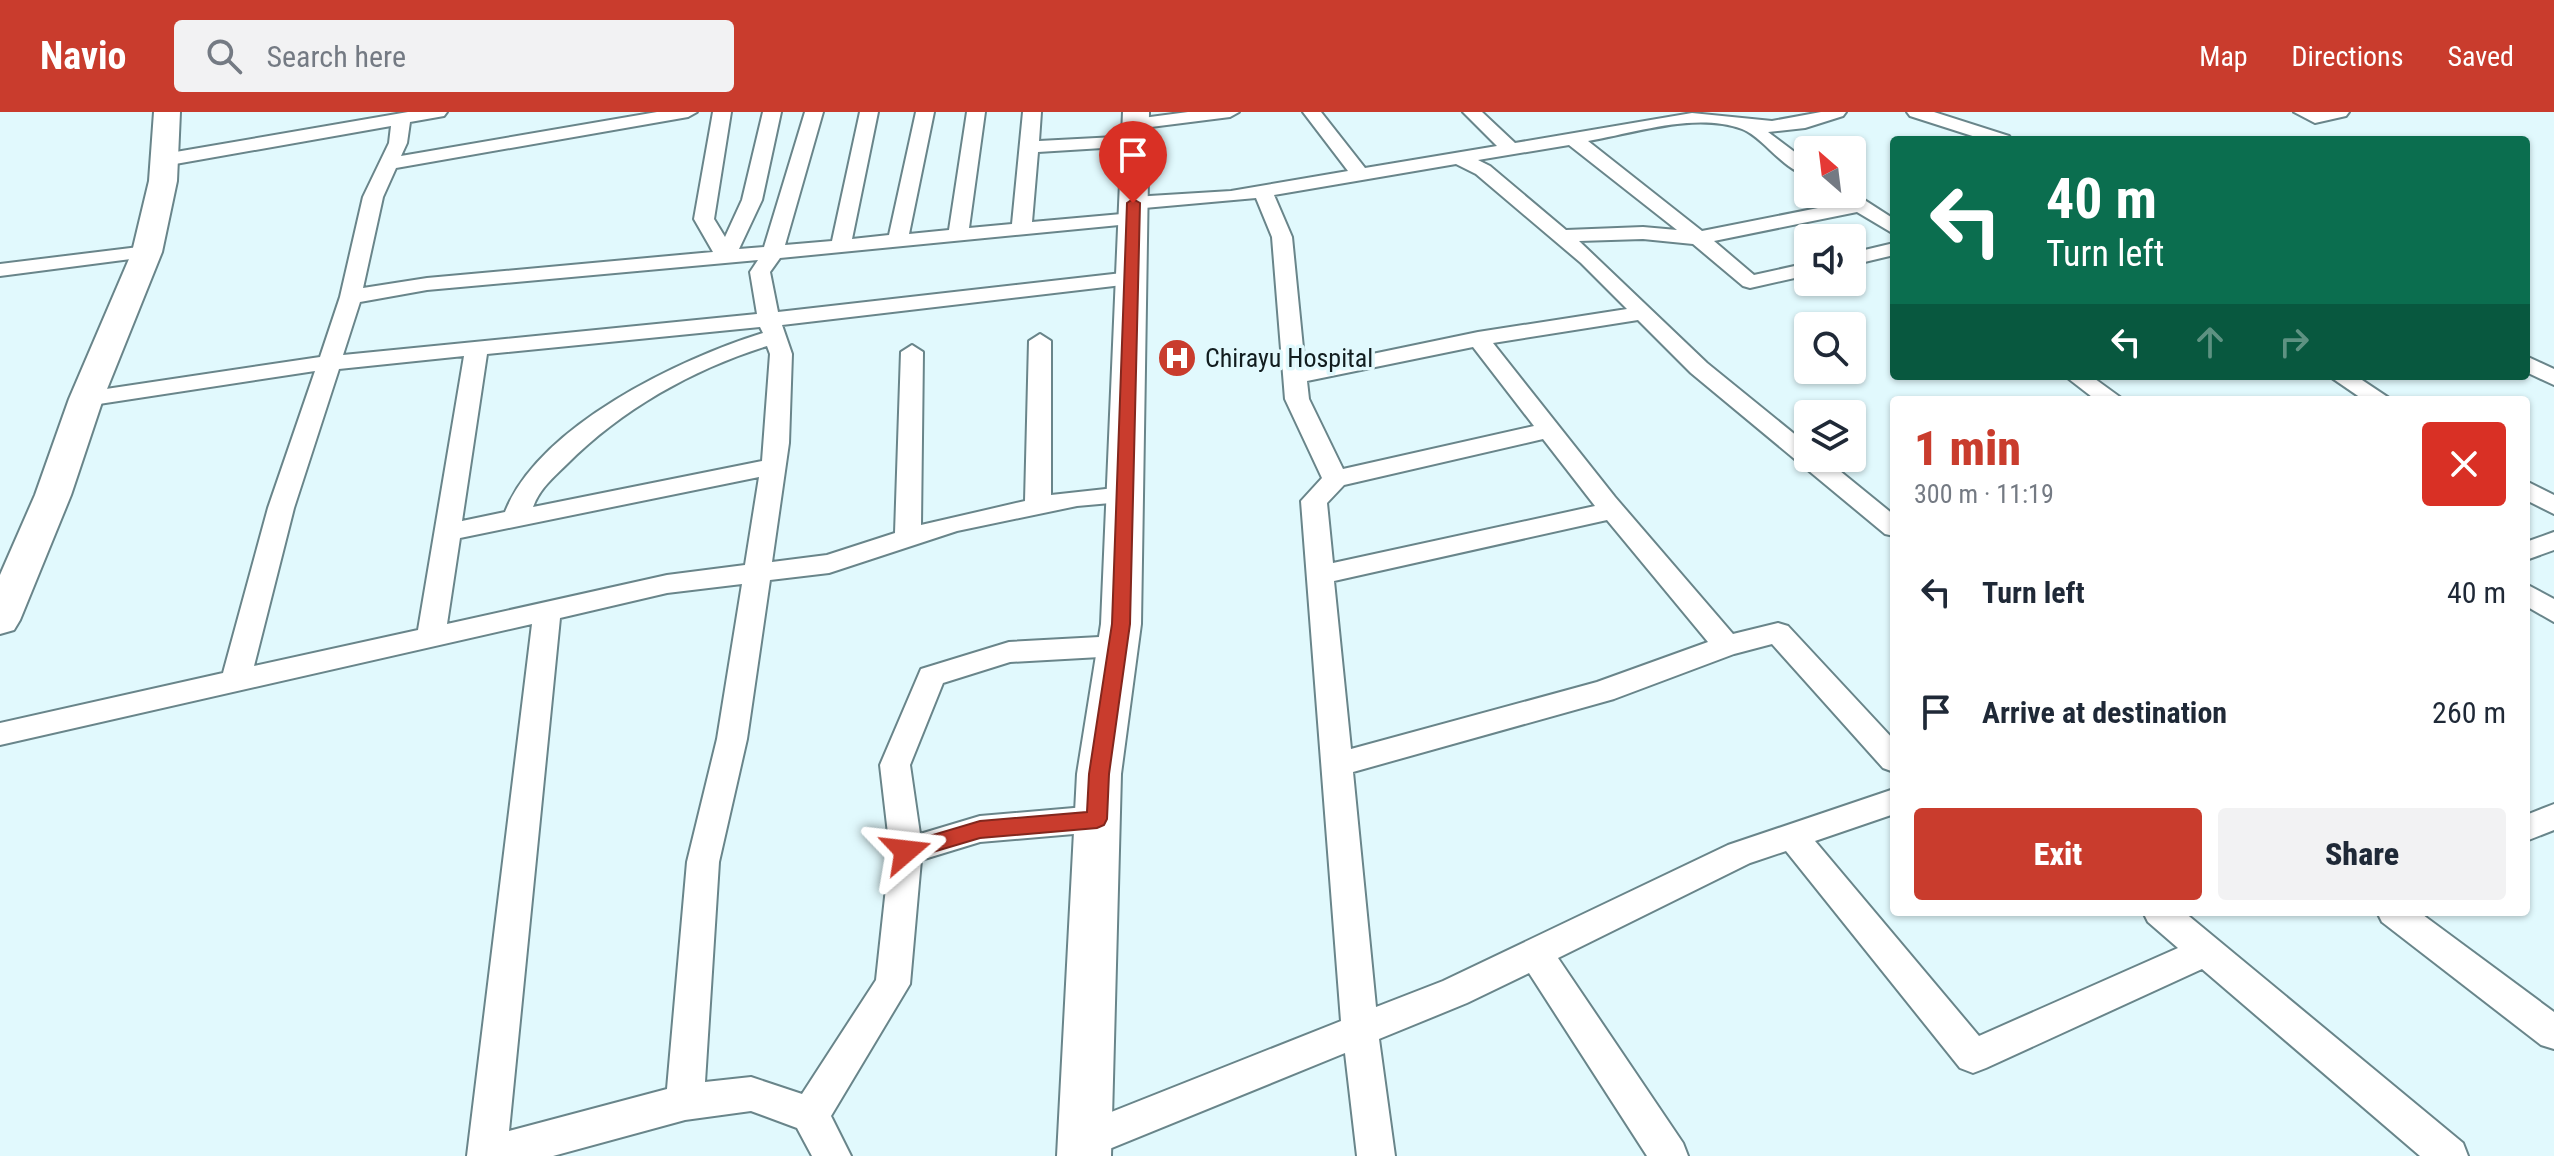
<!DOCTYPE html>
<meta charset="utf-8">
<style>
:root{--surface:#fff;--page:#f2f2f3;--text:#1f2937;--muted:#747a83;--accent:#c93c2d}
body{margin:0;font-family:"Roboto Condensed",sans-serif;background:var(--page);color:var(--text);height:100vh;display:flex;flex-direction:column;font-size:30px;white-space:nowrap}
*{box-sizing:border-box;margin:0}
p{font-size:26px;color:var(--muted)}
.icon{flex:none;width:44px;height:44px;fill:none;stroke:currentColor;stroke-width:2;stroke-linecap:round;stroke-linejoin:round}
.map{position:relative;flex:1;overflow:hidden}
.side{position:absolute;left:1890px;top:284px;width:640px;height:520px;display:flex;flex-direction:column;background:var(--surface);border-radius:8px;box-shadow:0 2px 6px #0004}
.side>*{flex:none}
.banner{position:absolute;left:1890px;top:24px;width:640px;height:244px;border-radius:8px;box-shadow:0 2px 6px #0004;background:#0b6e4f;color:#fff;overflow:hidden}
.needle{width:52px;rotate:332deg}
.controls{position:absolute;left:1794px;top:24px;display:grid;gap:16px}
.controls a{display:grid;place-items:center;width:72px;height:72px;border-radius:8px;background:var(--surface);box-shadow:0 2px 6px #0004;font-size:40px}
.pin{position:absolute;display:grid;place-items:center;width:68px;height:68px;color:#fff;margin:-82px -34px;border-radius:50% 50% 50% 0;rotate:-45deg;box-shadow:0 0 8px #0007}
.pin .icon{rotate:45deg}
.me{position:absolute;width:88px;margin:-44px;rotate:73deg;stroke-linejoin:round;filter:drop-shadow(0 0 6px #0008)}
.turn{display:flex;align-items:center;gap:28px;height:168px;padding:0 24px;font-size:36px}
.turn .icon{width:104px;height:104px;stroke-width:2.5}
.turn b{display:block;font-size:56px;line-height:68px}
.lanes{display:flex;align-items:center;height:76px;padding:0 24px;background:#0003;justify-content:center;gap:40px;direction:ltr}
.lanes .off{opacity:.35}
.round{display:grid;place-items:center;flex:none;width:84px;height:84px;border-radius:8px;background:var(--page)}
.headline{display:flex;align-items:center;justify-content:space-between;height:136px;padding:0 24px}
h1{font-size:48px;font-weight:800;line-height:60px;color:var(--accent)}
.cta{display:flex;gap:16px;margin-top:auto;padding:16px 24px}
.cta a{flex:1;height:92px;border-radius:8px;background:var(--accent);color:#fff;font-size:32px;font-weight:800;line-height:92px;text-align:center}
.cta a+a{background:var(--page);color:var(--text)}
ul{padding:0;list-style:none}
li{display:flex;align-items:center;gap:24px;height:120px;padding:0 24px}
li div{flex:1}
li b{display:block;font-size:30px}
li em{font-style:normal}
header{display:flex;align-items:center;gap:48px;box-sizing:border-box;height:112px;padding:0 40px;background:var(--accent);color:#fff}
header strong{font-size:38px}
nav{display:flex;gap:44px;margin-inline-start:auto;font-size:28px}
.search{width:560px;height:72px;background:var(--page);display:flex;align-items:center;gap:20px;box-sizing:border-box;padding:0 28px;border-radius:8px;color:var(--muted);font-size:30px}
.map>svg:first-child{display:block}
</style>
<header>
<strong>Navio</strong>
<div class="search"><svg class="icon" aria-label="search" viewBox="0 0 24 24"><circle cx="10" cy="10" r="6"/><path d="M15 15l6 6"/></svg>Search here</div>
<nav><a>Map</a><a>Directions</a><a>Saved</a></nav>
</header>
<div class="map">
<svg width="2554" height="1044" viewBox="0 0 2554 1044">
<rect width="100%" height="100%" fill="#e1f9fd"/>
<g fill="none" stroke-linecap="round" stroke-linejoin="round">
<defs>
<g id="street">
<path d="M408 0H447L444 4 410 10 407 31 401 44 657 0H697L688 5 396 56 383 85 363 176 427 166 713 140 694 107 713 0H731L714 107 725 125 742 88 763 0H781L762 88 739 137 764 135 805 0H823L785 133 832 129 860 0H878L852 127 889 123 916 0H934L909 122 949 118 967 0H985L969 116 1012 112 1023 0H1041L1039 29 1135 24 1144 29 1135 34 1038 40 1032 110 1133 101 1140 103 1143 107 1140 111 780 146 770 160 778 200 1131 160 1141 166 1131 172 782 213 792 242 789 331 772 450 827 443 895 421 901 240 912 233 923 240 921 413 1025 389 1029 229 1040 222 1051 229V383L1124 375 1133 377 1137 383 1133 389 1077 394 957 419 829 461 770 468 747 627 719 750 705 970 751 965 802 982 876 868 890 739 880 653 921 557 1009 530 1118 524 1128 527 1132 534 1128 541 1118 544 1010 550 943 571 910 653 920 722 980 704 1097 694 1108 698 1113 707 1108 716 1097 720 980 730 921 748 910 872 831 1004 851 1044H812L797 1016 751 999 685 1008 553 1044H467L532 512 0 633V611L223 561 268 396 315 259 86 294 78 292 74 287 78 282 86 280 320 245 340 185 363 85 389 31 391 14 164 54 155 48 164 42ZM758 148 750 160 757 202 343 243 360 190 427 178ZM760 215 763 221C679 247 539 314 505 400L462 409 487 242ZM767 234 770 242 762 349 533 395C540 376 553 366 567 352 622 297 693 257 767 234ZM464 244 418 518 254 554 294 396 339 257ZM759 365 745 453 667 463 447 512 460 426ZM742 472 717 627 687 750 667 977 509 1019 560 506 667 481Z"/>
<polygon points="1188,0 1239,0 1230,5 1135,17 1126,12 1135,7"/>
<path d="M1303 0H1321L1365 56 1497 34 1463 0H1482L1515 31 1692 1 1772 9 1821 0H1846L1843 4 1805 16 1768 20 1808 50V64C1782 57 1763 25 1742 17 1695 0 1635 21 1588 29L1702 119 1843 91 1838 85 1840 82 1852 80 1894 107V122L1857 100 1714 129 1754 163 1808 151V163L1750 176 1743 174 1693 132 1643 127 1579 129 1707 251 1808 333V346H1824L1894 403V424L1885 422 1691 261 1638 208 1493 231 1615 385 1733 522 1778 511 1788 514 1894 628V660L1883 656 1772 532 1734 542 1614 587 1353 660 1376 895 1443 869 1728 733 1894 677V702L1815 729 1979 924 2178 836 2148 810 2143 800H2184L2463 1031 2468 1044H2420L2202 857 1986 956 1973 961 1960 956 1786 739 1750 751 1558 846 1683 1031 1688 1044H1647L1529 861 1467 891 1379 927 1395 1044H1357L1345 941 1092 1044 1071 1042 1065 1029 1071 1016 1341 909 1301 389 1322 366 1285 287 1272 125 1256 86 1133 97 1123 91 1133 85 1231 79 1348 59ZM1569 33 1677 118 1643 115 1566 118 1490 54 1478 48ZM1456 52 1476 62 1581 151 1627 197 1478 220 1305 256 1292 125 1274 83ZM1473 235 1534 314 1343 357 1309 287 1307 269ZM1543 327 1595 394 1333 451 1327 391 1344 373ZM1607 408 1708 530 1597 570 1351 637 1334 469Z"/>
<polygon points="1907,0 1934,0 2009,24 2012,28 1985,28 1910,4"/>
<polygon points="2294,0 2349,0 2346,4 2315,11"/>
<polygon points="1894,131 1894,143 1852,153 1852,141"/>
<polygon points="147,134 154,136 157,140 154,144 0,164 0,152"/>
<polygon points="2526,244 2554,257 2554,273 2526,260"/>
<polygon points="2065,264 2091,264 2124,288 2096,288"/>
<polygon points="2329,264 2356,264 2392,288 2364,288"/>
<polygon points="2526,369 2554,383 2554,402 2526,388"/>
<polygon points="2554,420 2554,438 2526,448 2526,430"/>
<polygon points="2526,472 2554,487 2554,510 2526,494"/>
<polygon points="2554,692 2554,718 2526,729 2526,703"/>
<polygon points="2377,800 2419,800 2554,900 2554,937 2541,933 2382,810"/>
</g>
<g id="secondary">
<polygon points="154,0 180,0 177,69 162,140 103,287 71,383 20,508 14,518 0,522 0,463 35,383 69,287 132,140 149,69"/>
<polygon points="1123,0 1149,0 1141,512 1121,662 1111,1044 1057,1044 1077,662 1101,512"/>
</g>
</defs>
<!-- street casing -->
<use href="#street" stroke="#69858a" stroke-width="4"/>
<!-- secondary casing -->
<use href="#secondary" stroke="#69858a" stroke-width="4"/>
<!-- street -->
<use href="#street" fill="#fff" fill-rule="evenodd"/>
<!-- secondary -->
<use href="#secondary" fill="#fff" fill-rule="evenodd"/>
</g>
<!-- route -->
<polygon fill="#c93c2d" stroke="#83271d" stroke-width="2" points="1133,87 1140,91 1130,512 1109,662 1107,707 1104,713 1097,716 980,726 906,748 899,745 896,739 899,733 980,709 1087,700 1089,662 1112,512 1127,91"/>
<!-- icons -->
<defs>
<symbol id="hospital-disc" viewBox="-11 -11 22 22"><circle r="9.5" fill="#c93c2d" stroke="#e1f9fd"/><path d="M-5-5h3v3.5h4V-5h3V5h-3V1.5h-4V5h-3Z" fill="#fff"/></symbol>
</defs>
<g fill-rule="evenodd">
<use href="#hospital-disc" x="1155" y="224" width="44" height="44"/>
</g>
<g text-anchor="middle" stroke-width="7" stroke-linejoin="round" paint-order="stroke">
<!-- poi labels -->
<g font-size="26" fill="#121d1f" stroke="#e1f9fd" text-anchor="start">
<text x="1205" y="255">Chirayu Hospital</text>
</g>
</g>
</svg>
<div class="controls">
<a><svg class="needle" viewBox="-14 -14 28 28"><path d="M0-13l5 13h-10z" fill="#e53935"/><path d="M0 13l5-13h-10z" fill="#747a83"/></svg></a>
<a><svg class="icon" aria-label="sound" viewBox="0 0 24 24"><path d="M4 9h4l5-4v14l-5-4H4zM17 9q2 3 0 6"/></svg></a>
<a><svg class="icon" aria-label="search" viewBox="0 0 24 24"><circle cx="10" cy="10" r="6"/><path d="M15 15l6 6"/></svg></a>
<a><svg class="icon" aria-label="layers" viewBox="0 0 24 24"><path d="M12 4l9 5-9 5-9-5zM3 14l9 5 9-5"/></svg></a>
</div>
<div class="pin" style="left:1133px;top:91px;background:#d93025"><svg class="icon" aria-label="arrive" viewBox="0 0 24 24"><path d="M6 21V4h12l-3 4 3 4H6"/></svg></div>
<svg class="me" style="left:906px;top:739px" viewBox="-20 -20 40 40"><path d="M0-17L14 15 0 8-14 15z" fill="#c93c2d" stroke="#fff" stroke-width="4"/></svg>
<div class="banner">
<div class="turn"><svg class="icon" aria-label="left" viewBox="0 0 24 24"><path d="M17 20v-9H6M10 6l-5 5 5 5"/></svg><div><b>40 m</b>Turn left</div></div>
<div class="lanes"><svg class="icon" aria-label="left" viewBox="0 0 24 24"><path d="M17 20v-9H6M10 6l-5 5 5 5"/></svg><svg class="icon off" aria-label="ahead" viewBox="0 0 24 24"><path d="M12 20V5M6 11l6-6 6 6"/></svg><svg class="icon off" aria-label="right" viewBox="0 0 24 24"><path d="M7 20v-9h11M14 6l5 5-5 5"/></svg></div>
</div>
<section class="side">
<div class="headline"><div><h1>1 min</h1><p>300 m · 11:19</p></div><a class="round" style="background:#d93025;color:#fff"><svg class="icon" aria-label="close" viewBox="0 0 24 24"><path d="M6 6l12 12M18 6L6 18"/></svg></a></div>
<ul>
<li><svg class="icon" aria-label="left" viewBox="0 0 24 24"><path d="M17 20v-9H6M10 6l-5 5 5 5"/></svg><div><b>Turn left</b></div><em>40 m</em></li>
<li><svg class="icon" aria-label="arrive" viewBox="0 0 24 24"><path d="M6 21V4h12l-3 4 3 4H6"/></svg><div><b>Arrive at destination</b></div><em>260 m</em></li>
</ul>
<div class="cta"><a>Exit</a><a>Share</a></div>
</section>
</div>
